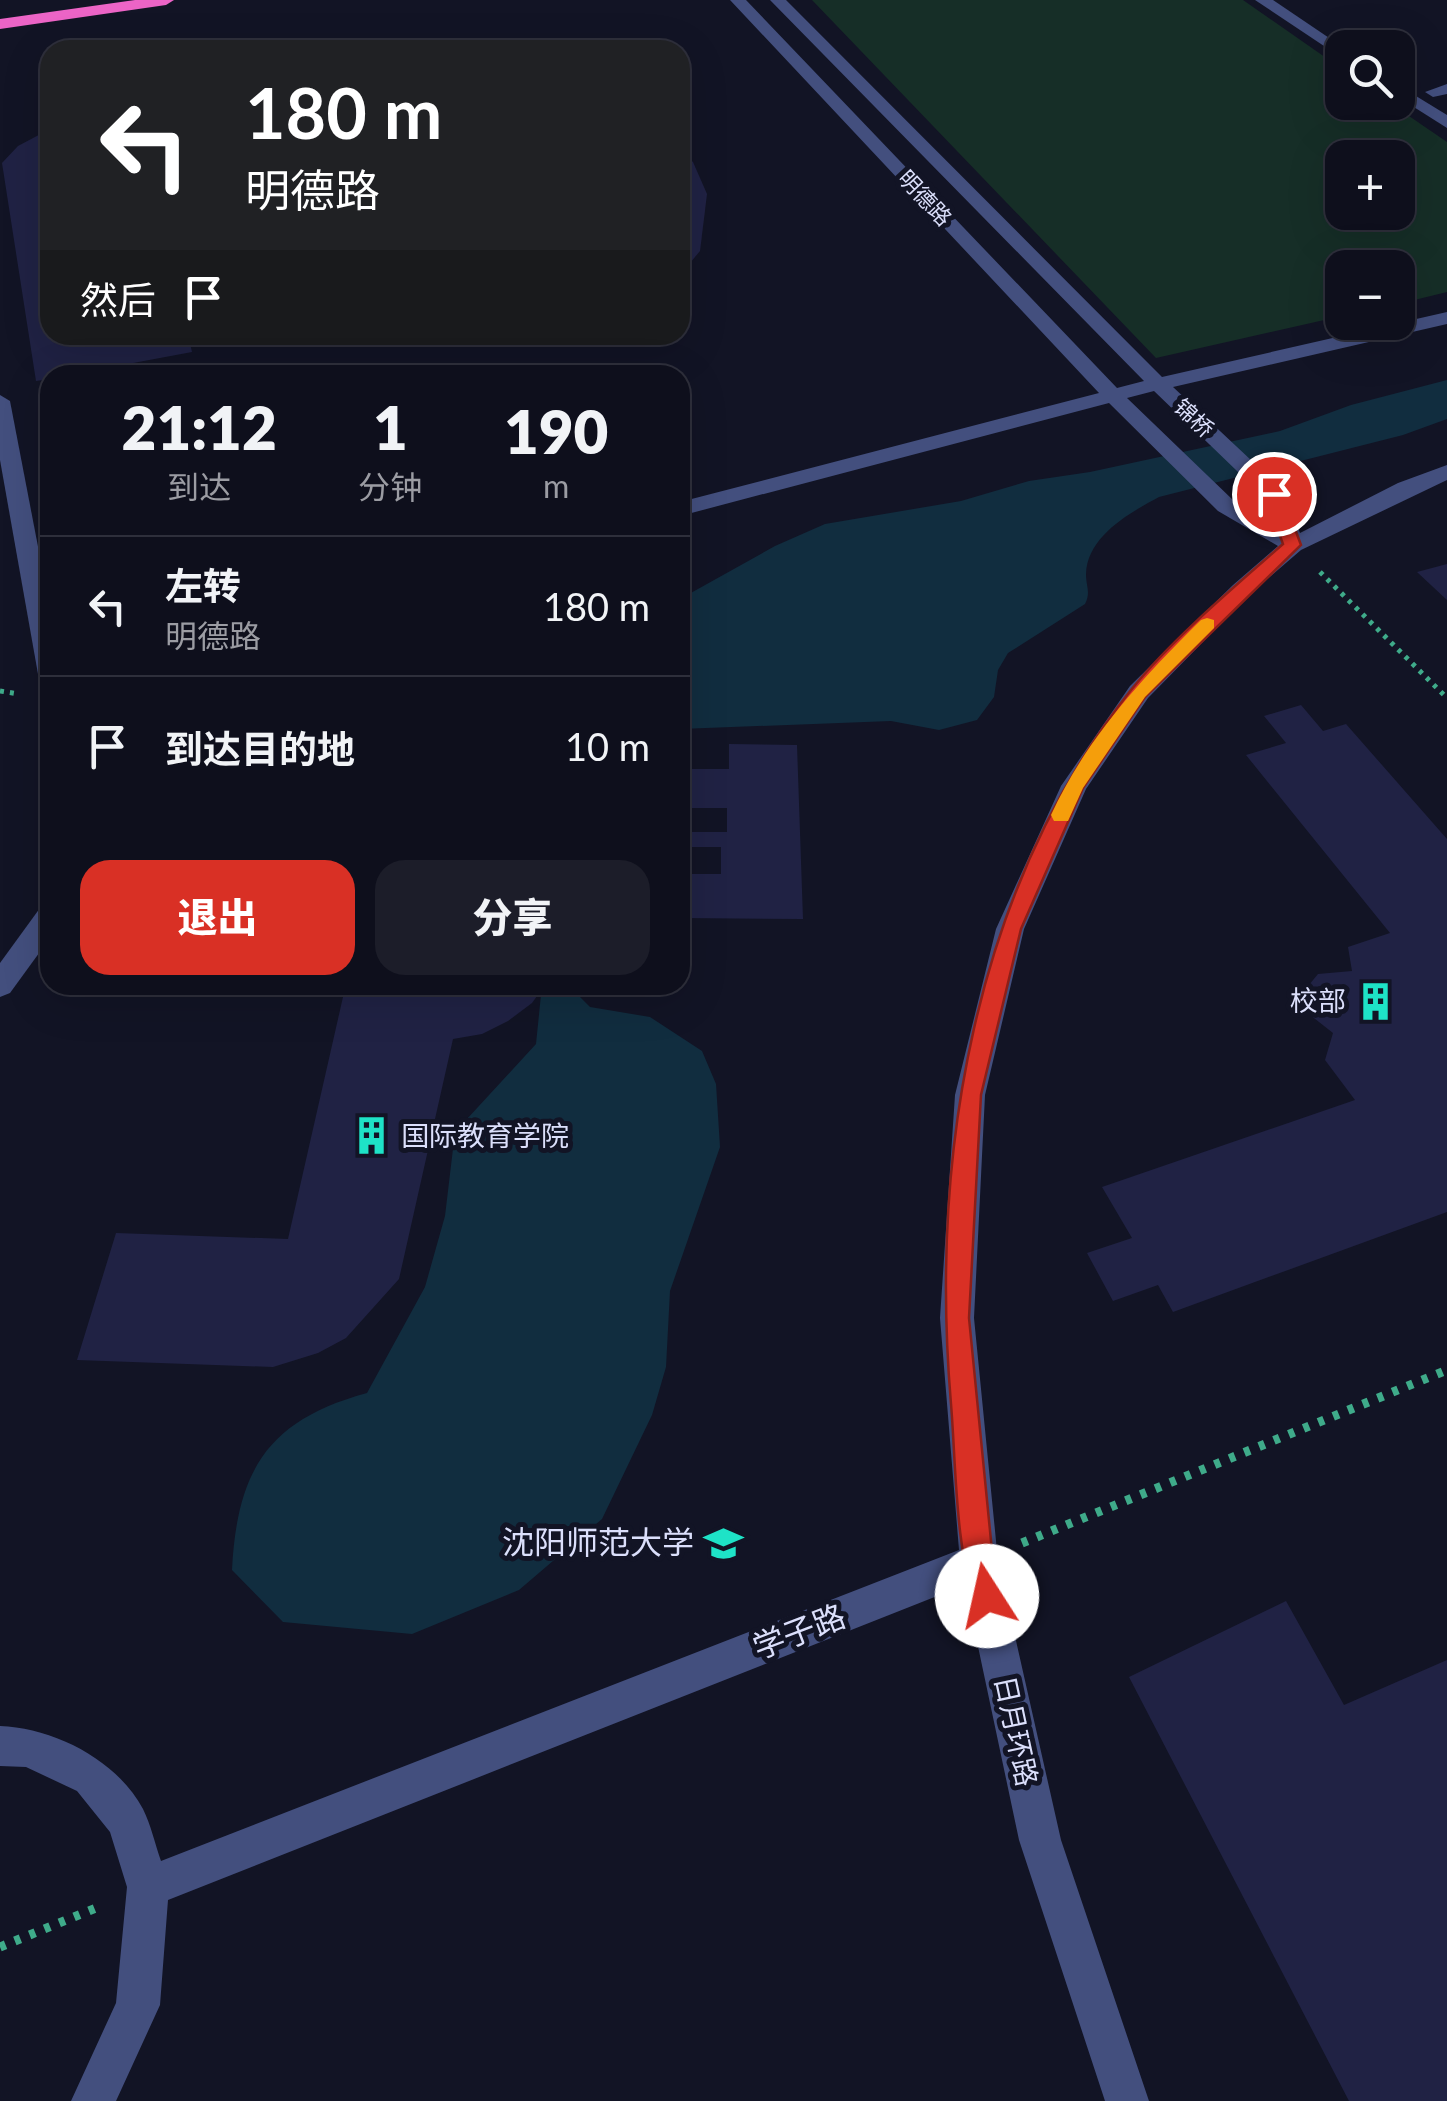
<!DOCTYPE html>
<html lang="zh">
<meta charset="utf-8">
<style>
:root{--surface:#0e0f1c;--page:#1c1d29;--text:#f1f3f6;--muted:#9b9ca3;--line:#2e2f3b;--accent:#d93025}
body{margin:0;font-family:Lato,"Noto Sans SC",sans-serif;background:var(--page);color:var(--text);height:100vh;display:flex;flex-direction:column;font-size:38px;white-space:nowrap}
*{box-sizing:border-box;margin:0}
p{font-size:32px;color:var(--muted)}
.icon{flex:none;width:55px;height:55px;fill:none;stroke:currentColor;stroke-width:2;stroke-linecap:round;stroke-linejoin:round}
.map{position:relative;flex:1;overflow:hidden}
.sheet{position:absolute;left:40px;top:365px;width:650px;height:630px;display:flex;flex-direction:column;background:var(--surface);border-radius:30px;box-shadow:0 10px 40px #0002,0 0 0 2px var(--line)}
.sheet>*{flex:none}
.hud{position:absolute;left:40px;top:40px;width:650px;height:305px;border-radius:30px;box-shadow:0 10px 40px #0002,0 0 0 2px var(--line);background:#202124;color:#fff;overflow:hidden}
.controls{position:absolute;left:1325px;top:30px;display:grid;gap:20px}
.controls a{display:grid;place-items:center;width:90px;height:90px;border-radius:20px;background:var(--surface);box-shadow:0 10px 40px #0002,0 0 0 2px var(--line);font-size:50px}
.pin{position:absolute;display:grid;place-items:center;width:85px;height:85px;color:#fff;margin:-42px;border:5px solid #fff;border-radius:50%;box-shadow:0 2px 10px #0007}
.me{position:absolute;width:110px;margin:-55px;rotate:350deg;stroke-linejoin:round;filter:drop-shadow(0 0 8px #0008)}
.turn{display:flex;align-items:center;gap:35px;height:210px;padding:0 40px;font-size:45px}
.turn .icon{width:130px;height:130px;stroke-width:2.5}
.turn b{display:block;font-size:70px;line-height:85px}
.then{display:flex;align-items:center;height:95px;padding:0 40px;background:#0003;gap:20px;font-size:38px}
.eta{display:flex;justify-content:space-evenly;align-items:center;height:170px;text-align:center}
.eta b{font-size:60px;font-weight:800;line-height:70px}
.action{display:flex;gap:20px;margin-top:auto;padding:20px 40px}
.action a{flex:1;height:115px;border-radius:30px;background:var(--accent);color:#fff;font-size:40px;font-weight:800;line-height:115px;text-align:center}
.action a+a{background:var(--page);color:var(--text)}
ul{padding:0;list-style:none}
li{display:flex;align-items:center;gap:30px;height:140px;padding:0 40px;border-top:2px solid var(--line)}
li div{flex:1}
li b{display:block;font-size:38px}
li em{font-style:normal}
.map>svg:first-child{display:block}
</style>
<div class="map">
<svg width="1447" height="2101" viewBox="0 0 1447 2101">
<rect width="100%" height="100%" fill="#121425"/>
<!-- green -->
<path fill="#162e27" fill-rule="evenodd" d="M812 0H1243L1342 69V102L1390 103 1447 142V292L1398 304V268H1342V316L1156 358ZM1342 158H1398V212H1342Z"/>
<!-- water -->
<g fill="#112d3f">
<path d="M1447 380V419L1403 435 1159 497C1131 512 1087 536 1086 574 1086 587 1091 592 1085 604L1008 653 998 670 994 697 977 720 939 730 891 721 680 729V599L775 546 825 524 961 501 1029 481 1090 472 1280 431 1351 405Z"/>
<path d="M542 985H568L590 1007 650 1017 702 1051 716 1084 720 1147 670 1291 666 1367 652 1415 602 1519 519 1590 412 1634 283 1622 232 1570C237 1470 268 1420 367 1393L425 1287 445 1216 455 1132 536 1044Z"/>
</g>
<!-- building -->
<g fill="#202244">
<polygon points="50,129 50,335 188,335 192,352 69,375 50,375 50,379 36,381 2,163 18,146"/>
<polygon points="680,152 693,162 707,194 700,251 680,275"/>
<polygon points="1447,564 1447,600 1417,572"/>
<polygon points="1301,705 1323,731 1346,724 1447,839 1447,1212 1173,1312 1158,1285 1113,1301 1087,1253 1132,1238 1102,1187 1355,1100 1325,1060 1333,1033 1305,1011 1304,991 1318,974 1352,971 1348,947 1390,933 1246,755 1286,743 1264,716"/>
<polygon points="729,744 797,745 803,919 681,918 682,874 721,874 721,847 680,847 680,832 727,832 727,808 689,808 690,769 729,769"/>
<polygon points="162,985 545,985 532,1003 508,1021 482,1034 453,1039 399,1279 346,1338 318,1353 273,1367 77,1360 116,1233 288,1239 343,997 159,992"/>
<polygon points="1286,1601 1344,1705 1447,1660 1447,2101 1349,2101 1129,1677"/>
</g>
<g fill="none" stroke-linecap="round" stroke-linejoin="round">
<!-- path-far1 -->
<g stroke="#3fab8a" stroke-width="5" stroke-dasharray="4 6" stroke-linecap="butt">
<polyline points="1320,572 1447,698"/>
<polyline points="0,691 19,694"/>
</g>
<!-- path -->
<g stroke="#3fab8a" stroke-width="9" stroke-dasharray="6 10" stroke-linecap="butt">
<polyline points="1022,1543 1447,1370"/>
<polyline points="0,1947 96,1908"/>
</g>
<!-- minor -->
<g fill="#434f7e" fill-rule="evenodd">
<path d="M730 0H746L1117 388 1144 381 770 0H786L1162 377 1447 312V324L1173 387 1282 489 1300 533 1398 483 1447 465V480L1301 550 1249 595 1148 698 1086 789 1024 929 985 1095 974 1318 998 1561 1061 1840 1149 2101H1105L1019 1840 965 1585 168 1900 160 2005 116 2101H71L116 2003 127 1887 110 1832 77 1791 26 1767 0 1766V1726C54 1728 117 1760 143 1809 151 1825 155 1844 161 1861L959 1550 940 1318 955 1095 996 929 1061 786 1130 686 1233 585 1278 546 1218 511 1109 403 680 516V502L1099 393ZM1154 391 1264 497 1274 524 1234 501 1127 398Z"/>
<polygon points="1255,0 1273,0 1344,48 1342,58"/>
<polygon points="1447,84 1447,94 1433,97 1425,92"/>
<polygon points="1398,85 1447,115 1447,128 1398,97"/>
<polygon points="0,395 10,401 50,609 50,682 38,674 0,460"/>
<polygon points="50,905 50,938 10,993 0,997 0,963 40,908"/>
</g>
<!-- highway -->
<polygon fill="#ec64c6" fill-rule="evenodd" points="135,0 174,0 166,5 0,29 0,19"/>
</g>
<!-- route -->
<path fill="#d93025" stroke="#8d1f18" stroke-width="2.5" d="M1274 489 1282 494 1301 545 1145 697 1083 788 1021 929 981 1095 969 1318 993 1561 1001 1596 997 1606 987 1610 977 1606C955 1553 956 1463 951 1404 930 1157 973 889 1131 690 1170 641 1235 586 1283 544L1265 494Z"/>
<!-- slow -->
<path fill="#f59e0b" d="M1207 618 1214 620V628L1145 697 1083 788 1068 821H1054L1051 815C1086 739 1142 678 1201 620Z"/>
<!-- icons -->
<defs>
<symbol id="building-bare" viewBox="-9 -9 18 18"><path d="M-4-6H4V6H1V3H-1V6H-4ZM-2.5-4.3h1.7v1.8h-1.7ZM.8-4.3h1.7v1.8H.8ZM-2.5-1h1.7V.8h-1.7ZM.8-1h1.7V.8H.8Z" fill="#1ee3c7" stroke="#121425" stroke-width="2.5" paint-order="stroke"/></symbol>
<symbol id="university-bare" viewBox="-9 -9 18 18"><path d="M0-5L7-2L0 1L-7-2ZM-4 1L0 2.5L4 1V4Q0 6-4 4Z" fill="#1ee3c7" stroke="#121425" stroke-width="2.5" paint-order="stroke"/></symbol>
</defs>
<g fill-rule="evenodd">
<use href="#building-bare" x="1348" y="974" width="55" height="55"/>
<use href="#building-bare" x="344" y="1108" width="55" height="55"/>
<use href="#university-bare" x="696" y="1516" width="55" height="55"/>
</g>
<g text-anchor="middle" stroke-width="10" stroke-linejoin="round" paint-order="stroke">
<!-- far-street labels -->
<g font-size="22" fill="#dbdffb" stroke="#121425">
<text transform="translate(925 198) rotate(47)" y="8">明德路</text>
<text transform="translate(1194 418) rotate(43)" y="8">锦桥</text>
</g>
<!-- poi labels -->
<g font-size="28" fill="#dbdffb" stroke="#121425" text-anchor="end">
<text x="1346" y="1011">校部</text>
<text x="401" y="1146" text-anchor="start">国际教育学院</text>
</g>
<!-- street labels -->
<g font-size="28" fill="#dbdffb" stroke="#121425">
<text transform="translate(1016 1731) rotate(78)" y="10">日月环路</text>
</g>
<!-- near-poi labels -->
<g font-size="32" fill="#dbdffb" stroke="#121425" text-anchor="end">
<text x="694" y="1554">沈阳师范大学</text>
</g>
<!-- near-street labels -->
<g font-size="32" fill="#dbdffb" stroke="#121425">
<text transform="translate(799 1632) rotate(-21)" y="11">学子路</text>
</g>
</g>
</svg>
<div class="controls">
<a><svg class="icon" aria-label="search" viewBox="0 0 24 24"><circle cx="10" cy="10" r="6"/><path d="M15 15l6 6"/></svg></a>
<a>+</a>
<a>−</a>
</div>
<div class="pin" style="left:1274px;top:494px;background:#d93025"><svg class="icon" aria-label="arrive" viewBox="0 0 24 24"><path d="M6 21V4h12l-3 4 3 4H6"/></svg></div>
<svg class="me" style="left:987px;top:1596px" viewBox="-20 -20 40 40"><circle r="19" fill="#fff"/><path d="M0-13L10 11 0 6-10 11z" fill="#d93025"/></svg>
<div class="hud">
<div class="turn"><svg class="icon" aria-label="left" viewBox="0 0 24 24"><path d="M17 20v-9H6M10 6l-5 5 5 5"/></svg><div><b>180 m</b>明德路</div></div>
<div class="then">然后<svg class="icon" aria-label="arrive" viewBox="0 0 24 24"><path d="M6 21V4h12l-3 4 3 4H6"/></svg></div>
</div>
<section class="sheet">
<div class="eta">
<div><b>21:12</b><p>到达</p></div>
<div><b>1</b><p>分钟</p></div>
<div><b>190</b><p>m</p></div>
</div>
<ul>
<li><svg class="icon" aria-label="left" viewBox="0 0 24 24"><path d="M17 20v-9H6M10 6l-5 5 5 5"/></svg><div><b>左转</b><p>明德路</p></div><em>180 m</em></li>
<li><svg class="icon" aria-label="arrive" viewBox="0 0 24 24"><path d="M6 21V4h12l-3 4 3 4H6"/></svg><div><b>到达目的地</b></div><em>10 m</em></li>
</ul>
<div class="action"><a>退出</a><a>分享</a></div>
</section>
</div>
